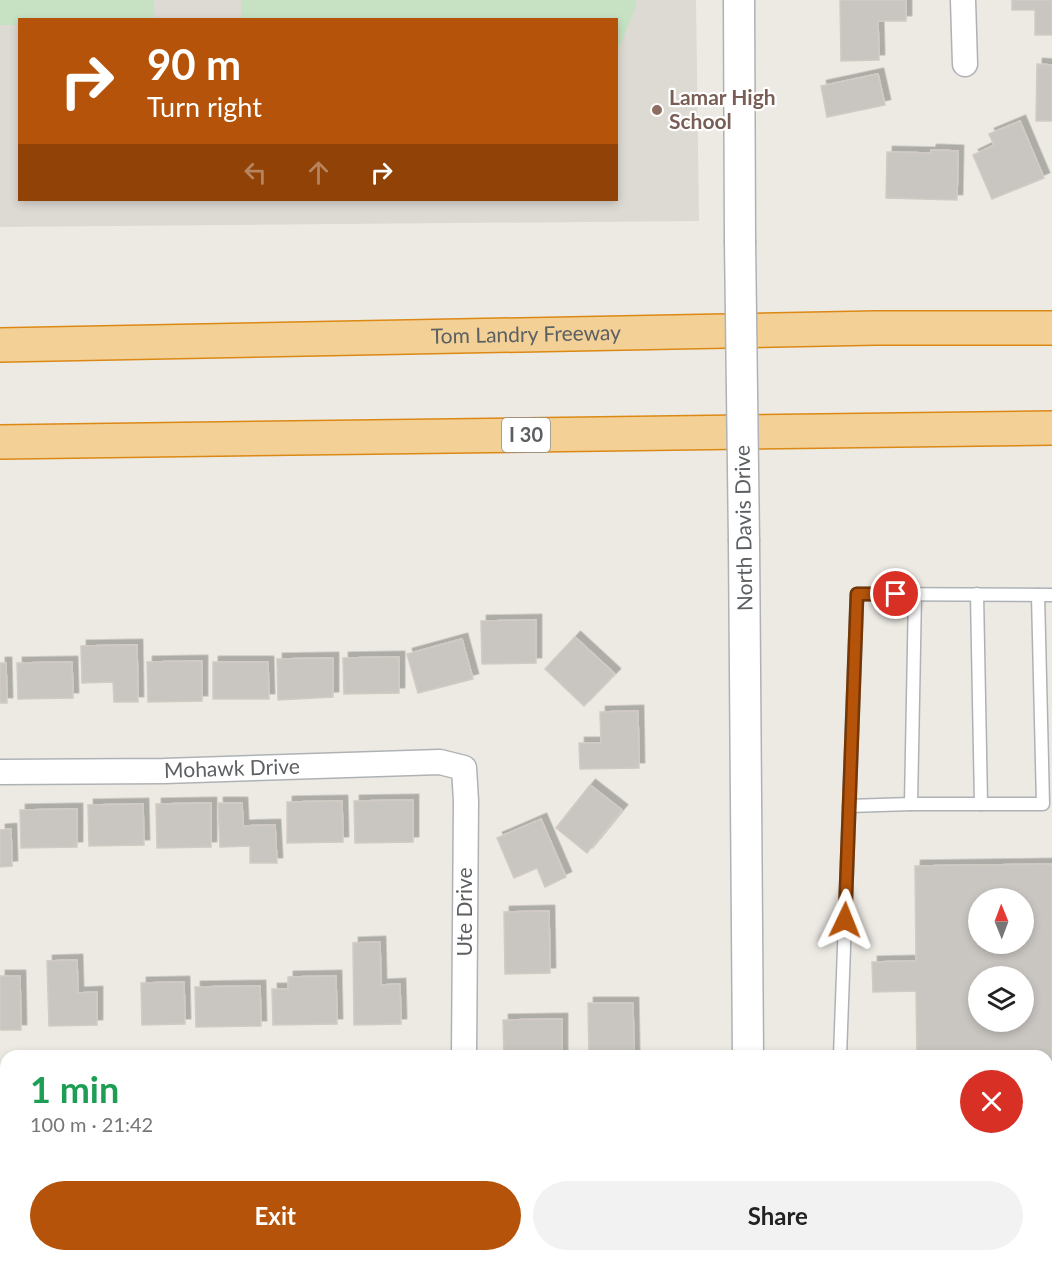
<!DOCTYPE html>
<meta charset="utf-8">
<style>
:root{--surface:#fff;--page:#f2f2f2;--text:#222;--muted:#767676;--accent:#b45309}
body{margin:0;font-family:Lato,sans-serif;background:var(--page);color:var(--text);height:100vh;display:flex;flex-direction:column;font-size:22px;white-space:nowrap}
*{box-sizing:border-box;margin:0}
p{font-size:20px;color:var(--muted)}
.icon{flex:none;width:33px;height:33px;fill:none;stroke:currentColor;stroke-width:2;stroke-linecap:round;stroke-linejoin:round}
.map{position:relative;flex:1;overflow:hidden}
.panel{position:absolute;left:0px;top:1050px;width:1053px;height:212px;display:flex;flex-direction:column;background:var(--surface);border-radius:18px 18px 0 0;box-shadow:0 3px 9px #0003}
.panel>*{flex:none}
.top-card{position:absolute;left:18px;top:18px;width:600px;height:183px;border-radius:0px;box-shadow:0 3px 9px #0003;background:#b45309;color:#fff;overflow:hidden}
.needle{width:39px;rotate:359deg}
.fabs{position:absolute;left:968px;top:888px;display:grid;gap:12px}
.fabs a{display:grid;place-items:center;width:66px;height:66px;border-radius:50%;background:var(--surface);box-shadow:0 3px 9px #0003;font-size:30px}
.pin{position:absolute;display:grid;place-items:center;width:51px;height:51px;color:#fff;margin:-26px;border:3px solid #fff;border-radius:50%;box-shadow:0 2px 6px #0007}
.me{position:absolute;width:66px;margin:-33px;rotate:2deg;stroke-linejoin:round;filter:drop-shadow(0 0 4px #0008)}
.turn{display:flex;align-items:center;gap:21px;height:126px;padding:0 30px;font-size:27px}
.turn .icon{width:78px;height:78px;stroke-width:2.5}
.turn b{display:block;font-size:42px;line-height:51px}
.lanes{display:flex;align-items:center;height:57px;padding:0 30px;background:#0003;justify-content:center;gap:30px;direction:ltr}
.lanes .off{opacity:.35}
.round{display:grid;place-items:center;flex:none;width:63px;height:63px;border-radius:32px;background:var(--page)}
.overview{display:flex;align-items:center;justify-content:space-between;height:102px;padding:0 30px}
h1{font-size:36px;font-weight:700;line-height:45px;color:#1e9e55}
.cta{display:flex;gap:12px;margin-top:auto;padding:12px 30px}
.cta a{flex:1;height:69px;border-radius:36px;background:var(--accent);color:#fff;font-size:24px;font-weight:700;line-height:69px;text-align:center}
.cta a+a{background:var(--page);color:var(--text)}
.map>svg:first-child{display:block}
</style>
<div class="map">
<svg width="1052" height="1261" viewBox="0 0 1052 1261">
<defs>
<filter id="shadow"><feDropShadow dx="5.5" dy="-5.5" stdDeviation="0" flood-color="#0004"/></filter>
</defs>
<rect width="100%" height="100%" fill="#edeae4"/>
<!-- education -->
<path fill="#ddd9d3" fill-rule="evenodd" d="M0 0H696L699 221 0 227ZM20 20H616V200H20Z"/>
<!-- green -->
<g fill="#c6e2c3">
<polygon points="0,0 154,0 154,19 20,20 19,25 0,25"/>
<polygon points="241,0 636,0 636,6 617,53 616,20 241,19"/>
</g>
<!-- building -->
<g fill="#c9c5c1" stroke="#d1cbc3" stroke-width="1.5" fill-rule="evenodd" filter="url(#shadow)">
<polygon points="840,0 906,0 906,21 878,21 879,60 841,61"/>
<polygon points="1012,0 1052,0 1052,35 1035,35 1035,10 1012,10"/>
<polygon points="1037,64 1052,65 1052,121 1036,121"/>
<polygon points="878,74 885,105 827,117 821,86"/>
<polygon points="1020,121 1044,178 992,199 973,155 994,145 989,134"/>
<polygon points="931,150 958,151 957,200 886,198 887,152 931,153"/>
<polygon points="536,620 536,663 482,664 481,621"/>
<polygon points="575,637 615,674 584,706 545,669"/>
<polygon points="462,639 473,679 418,693 407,654"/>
<polygon points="137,645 138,702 114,702 113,682 82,683 81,646"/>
<polygon points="399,657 399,693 344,694 343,658"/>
<polygon points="333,658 333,697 278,700 277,659"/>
<polygon points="202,661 202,701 148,702 147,662"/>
<polygon points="72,662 73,698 18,699 17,663"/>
<polygon points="213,662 268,662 269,699 213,699"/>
<polygon points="0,663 6,663 7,703 0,703"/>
<polygon points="638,711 639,768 580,769 579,743 601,743 600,712"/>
<polygon points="590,785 622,810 587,853 556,828"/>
<polygon points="413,800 413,842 355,843 354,801"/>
<polygon points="342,801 343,842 287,843 287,802"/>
<polygon points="211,803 211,847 157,848 156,804"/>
<polygon points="218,803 242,803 243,826 275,825 277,863 250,863 250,846 220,847"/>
<polygon points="143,804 144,845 89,846 88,805"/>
<polygon points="77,809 77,847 21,848 20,810"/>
<polygon points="541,819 566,877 545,887 537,868 514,878 497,838"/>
<polygon points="11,829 12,866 0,867 0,830"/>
<path d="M1052 864V1089H1047V1056H917L916 991 873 992 872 962 916 961 915 866ZM978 898H1023V944H978ZM978 976H1023V1022H978Z"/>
<polygon points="549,911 550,973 505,974 504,912"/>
<polygon points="380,942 381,985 400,984 401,1024 354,1025 353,943"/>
<polygon points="77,960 78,993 97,992 97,1025 49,1026 47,961"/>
<polygon points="0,976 20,976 21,1030 0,1030"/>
<polygon points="336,976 337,1024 273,1025 272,989 288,989 288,977"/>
<polygon points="184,982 185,1024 142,1025 141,983"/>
<polygon points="260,986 261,1026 196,1027 195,987"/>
<polygon points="588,1003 633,1003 634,1056 589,1056"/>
<polygon points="562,1019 562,1056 504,1056 503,1020"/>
<rect x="0" y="1152" width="6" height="37"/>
</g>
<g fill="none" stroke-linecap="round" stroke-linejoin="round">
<defs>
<g id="service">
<polyline points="915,594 911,804 1043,804 1038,595"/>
<polyline points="977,594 981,804"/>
<polyline points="849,806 911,804"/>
<polyline points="840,1056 857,594 1052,595"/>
<polyline points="1047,1105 1052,1105"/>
<polyline points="1047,1188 1052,1188"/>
<polyline points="885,1261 885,1256"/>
</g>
<g id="minor">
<polyline points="963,0 965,64"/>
<path id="s1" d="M0 772 164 771 440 762 464 768 466 801 464 1056"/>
<polyline points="0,1105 6,1105"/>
</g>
<g id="tertiary">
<polyline points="739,0 740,241"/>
<polyline points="744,542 748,1056"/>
<polyline points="751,1256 751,1261"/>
</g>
<g id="motorway">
<path id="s2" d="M0 345 876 328H1052"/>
<polyline points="0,442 1052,428"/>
</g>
</defs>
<!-- service casing -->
<use href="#service" stroke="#afb2b5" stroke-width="15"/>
<!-- minor casing -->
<use href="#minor" stroke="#afb2b5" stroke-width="27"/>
<!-- tertiary casing -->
<use href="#tertiary" stroke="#afb2b5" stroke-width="33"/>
<!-- motorway casing -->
<use href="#motorway" stroke="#dc8815" stroke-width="36"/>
<!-- service -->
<use href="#service" stroke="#fff" stroke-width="12"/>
<!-- minor -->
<use href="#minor" stroke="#fff" stroke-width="24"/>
<!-- tertiary -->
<use href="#tertiary" stroke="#fff" stroke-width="30"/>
<!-- motorway -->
<use href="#motorway" stroke="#f3d196" stroke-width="33"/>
<defs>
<polyline id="tertiary-bridge" points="740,241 744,542"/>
</defs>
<!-- tertiary-bridge casing -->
<use href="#tertiary-bridge" stroke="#afb2b5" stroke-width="33" stroke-linecap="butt"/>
<!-- tertiary-bridge -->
<use href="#tertiary-bridge" stroke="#fff" stroke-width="30"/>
</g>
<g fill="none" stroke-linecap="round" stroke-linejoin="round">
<defs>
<polyline id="route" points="845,920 857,594 896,594"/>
</defs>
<!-- route casing -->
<use href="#route" stroke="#753606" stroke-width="15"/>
<!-- route -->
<use href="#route" stroke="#b45309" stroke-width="10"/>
</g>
<!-- markers -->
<circle fill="#8d6e63" stroke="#fff" stroke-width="2" cx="657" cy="110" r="6"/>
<g text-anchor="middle" stroke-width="4.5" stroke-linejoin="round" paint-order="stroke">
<!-- shield labels -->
<rect fill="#fff" stroke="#8d9092" stroke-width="1.5" x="502" y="418" width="48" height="34" rx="4.5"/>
<g font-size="20" font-weight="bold" fill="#5c6063">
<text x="526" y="442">I 30</text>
</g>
<!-- education labels -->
<g font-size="21" font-weight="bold" fill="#785e54" stroke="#fff" text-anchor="start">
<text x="669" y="105">Lamar High<tspan x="669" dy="24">School</tspan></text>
</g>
<!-- street labels -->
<g font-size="21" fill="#5c6063" stroke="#fff">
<text dy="7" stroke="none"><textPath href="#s2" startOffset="526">Tom Landry Freeway</textPath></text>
<text transform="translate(744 528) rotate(-91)" y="7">North Davis Drive</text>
<text dy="7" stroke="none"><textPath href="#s1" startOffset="232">Mohawk Drive</textPath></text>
<text transform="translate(465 912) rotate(-90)" y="7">Ute Drive</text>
</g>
</g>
</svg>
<div class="fabs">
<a><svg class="needle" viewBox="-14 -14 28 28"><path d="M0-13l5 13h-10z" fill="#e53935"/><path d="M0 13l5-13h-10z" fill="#767676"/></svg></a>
<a><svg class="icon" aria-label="layers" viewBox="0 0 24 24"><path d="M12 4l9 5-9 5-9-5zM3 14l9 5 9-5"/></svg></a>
</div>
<div class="pin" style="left:896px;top:594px;background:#d93025"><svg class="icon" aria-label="arrive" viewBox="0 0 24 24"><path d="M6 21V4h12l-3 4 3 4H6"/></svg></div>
<svg class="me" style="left:845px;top:920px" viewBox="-20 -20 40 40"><path d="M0-17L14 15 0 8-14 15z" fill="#b45309" stroke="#fff" stroke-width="4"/></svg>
<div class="top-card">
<div class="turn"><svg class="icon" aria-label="right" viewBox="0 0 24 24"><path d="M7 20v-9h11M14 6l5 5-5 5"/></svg><div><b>90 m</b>Turn right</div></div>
<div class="lanes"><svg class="icon off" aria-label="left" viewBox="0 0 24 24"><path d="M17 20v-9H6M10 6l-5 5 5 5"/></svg><svg class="icon off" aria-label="ahead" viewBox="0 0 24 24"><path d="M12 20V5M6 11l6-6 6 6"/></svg><svg class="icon" aria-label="right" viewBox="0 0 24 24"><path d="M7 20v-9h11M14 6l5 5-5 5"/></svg></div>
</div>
<section class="panel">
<div class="overview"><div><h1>1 min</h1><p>100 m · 21:42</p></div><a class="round" style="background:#d93025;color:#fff"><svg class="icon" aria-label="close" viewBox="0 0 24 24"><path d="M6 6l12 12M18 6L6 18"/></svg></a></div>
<div class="cta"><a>Exit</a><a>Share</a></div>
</section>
</div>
